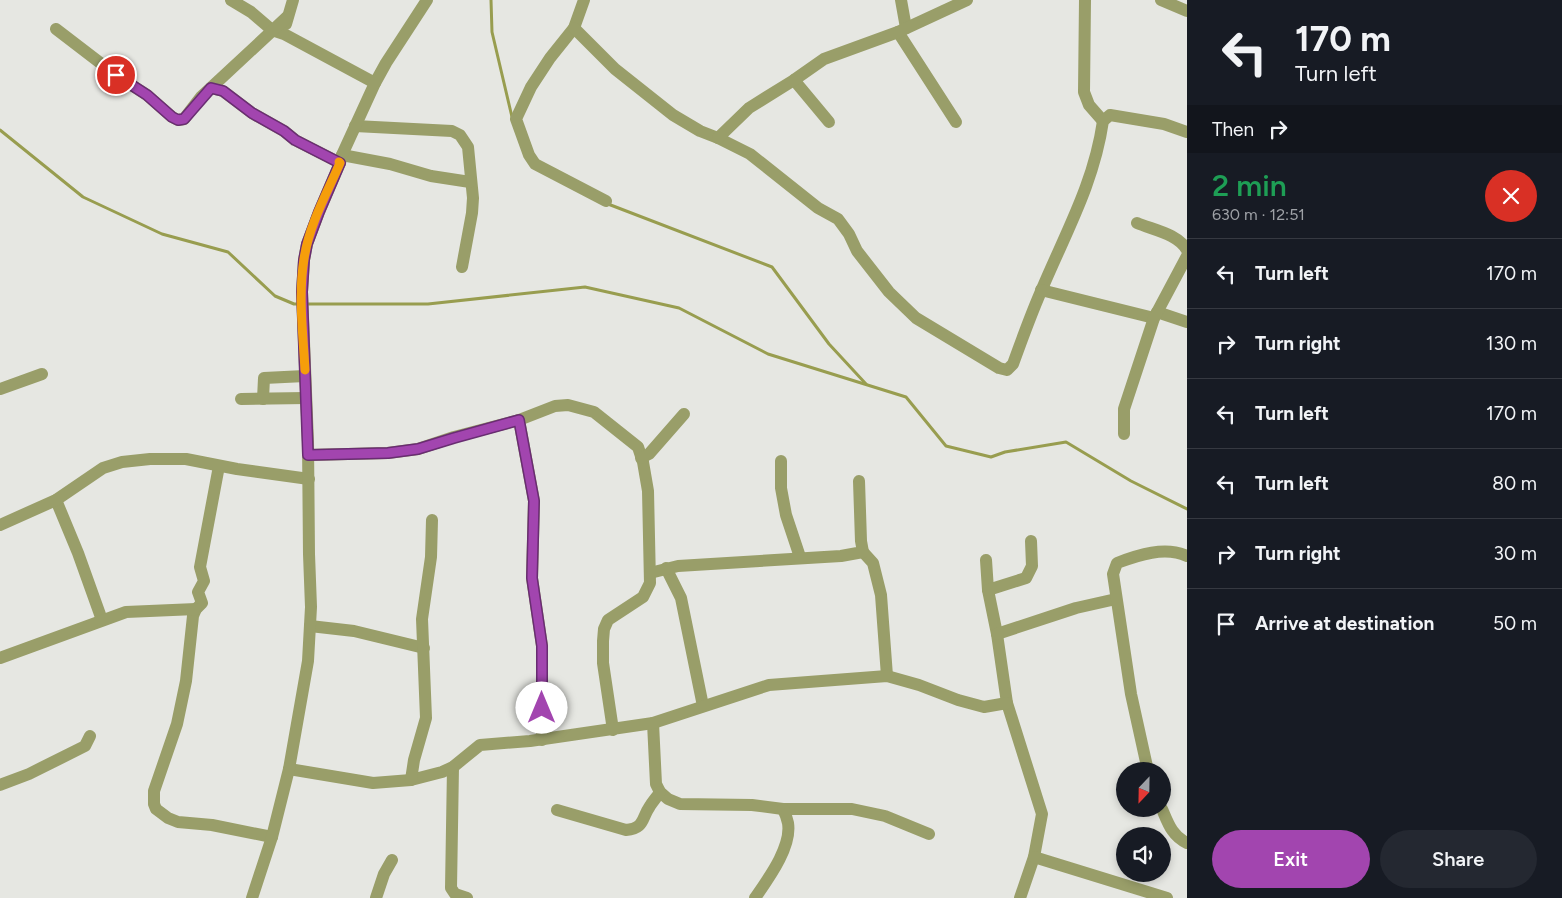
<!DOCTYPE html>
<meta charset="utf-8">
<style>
:root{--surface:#171b24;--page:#242831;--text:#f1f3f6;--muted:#9ea1a6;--line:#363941;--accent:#a245af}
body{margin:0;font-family:Figtree,sans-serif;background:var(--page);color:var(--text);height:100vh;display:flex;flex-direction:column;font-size:19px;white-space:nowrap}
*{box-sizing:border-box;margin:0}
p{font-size:16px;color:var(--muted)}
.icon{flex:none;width:28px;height:28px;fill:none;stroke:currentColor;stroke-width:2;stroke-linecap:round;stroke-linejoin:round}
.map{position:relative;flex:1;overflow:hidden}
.details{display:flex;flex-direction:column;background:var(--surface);width:375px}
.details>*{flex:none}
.guide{background:#171b24;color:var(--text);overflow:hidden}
.needle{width:32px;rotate:202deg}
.fabs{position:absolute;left:1116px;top:762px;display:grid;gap:10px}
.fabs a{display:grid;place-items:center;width:55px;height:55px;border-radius:50%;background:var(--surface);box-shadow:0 2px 8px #0003;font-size:25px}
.pin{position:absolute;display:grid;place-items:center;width:42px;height:42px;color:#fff;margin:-21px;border:2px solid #fff;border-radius:50%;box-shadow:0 1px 5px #0007}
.me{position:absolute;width:55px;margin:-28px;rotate:0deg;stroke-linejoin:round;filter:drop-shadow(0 0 4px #0008)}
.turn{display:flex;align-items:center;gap:18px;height:105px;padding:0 25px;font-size:22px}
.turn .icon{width:65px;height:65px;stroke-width:2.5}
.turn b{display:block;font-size:35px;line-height:42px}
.then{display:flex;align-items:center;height:48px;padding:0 25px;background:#0003;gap:10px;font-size:19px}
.round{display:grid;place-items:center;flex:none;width:52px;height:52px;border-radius:26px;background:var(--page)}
.head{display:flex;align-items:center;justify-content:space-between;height:85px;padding:0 25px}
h1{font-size:30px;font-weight:600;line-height:38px;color:#1e9e55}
.button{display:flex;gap:10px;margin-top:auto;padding:10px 25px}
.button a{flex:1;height:58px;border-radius:30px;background:var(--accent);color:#fff;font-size:20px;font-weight:600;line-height:58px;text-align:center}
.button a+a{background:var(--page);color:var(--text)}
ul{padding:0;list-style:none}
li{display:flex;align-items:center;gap:15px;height:70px;padding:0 25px;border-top:1px solid var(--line)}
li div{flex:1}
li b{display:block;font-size:19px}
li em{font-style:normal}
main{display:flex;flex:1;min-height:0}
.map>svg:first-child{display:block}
</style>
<main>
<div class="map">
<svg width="1187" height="898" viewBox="0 0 1187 898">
<rect width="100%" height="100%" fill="#e6e7e2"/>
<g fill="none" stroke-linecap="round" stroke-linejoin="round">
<!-- stream -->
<g stroke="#989d4f" stroke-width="3">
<polyline points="491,0 492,32 512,117"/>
<polyline points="0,130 83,197 162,234 228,252 275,296 294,304 299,304"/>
<polyline points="608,204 772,267 829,344 866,384"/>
<polyline points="305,304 428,304 585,287 679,308 768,354 906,397 946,446 991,457 1005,452 1066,442 1131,481 1187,509"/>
</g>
<!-- minor -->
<g stroke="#999e69" stroke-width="12">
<polyline points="231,0 251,12 272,30 284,34 375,83"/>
<polyline points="584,0 574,28 550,58 531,87 516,119 529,155 535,164 606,201"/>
<polyline points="901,0 906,28"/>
<polyline points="1085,0 1084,92 1089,105 1103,121"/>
<polyline points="1161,0 1187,11"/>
<polyline points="286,24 293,0"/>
<path d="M574 28 615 69 673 115 700 131 718 138 750 154 818 208 838 219 849 234 857 251 889 292 916 318 999 368 1007 370 1013 364C1022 339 1031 314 1042 289 1066 232 1094 183 1103 121L1110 115 1164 124 1187 132"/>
<polyline points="56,29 116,75 147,95 172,117 178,120 184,119 201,97 287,17"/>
<polyline points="898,32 956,122"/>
<polyline points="794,80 829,122"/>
<polyline points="211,88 223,91 252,113 284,131 295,140 340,163"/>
<polyline points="355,126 452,131 460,135 468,147 473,198 472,213 462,267"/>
<polyline points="718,138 749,108 794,80 824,59 898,32 967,0"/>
<polyline points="342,155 390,164 431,176 470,182"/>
<path d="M1137 223C1154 230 1178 234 1187 250"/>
<polyline points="1041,290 1154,318"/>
<polyline points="1157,312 1187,322"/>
<polyline points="0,389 42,374"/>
<polyline points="241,399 306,398"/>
<polyline points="263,399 264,378 305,376"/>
<polyline points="519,420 534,501 532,578 542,646 542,740"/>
<polyline points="1124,434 1124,409 1154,318 1187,256"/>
<polyline points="308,455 388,453 418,449 454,437 519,420 555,406 568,405 594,412 638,447 643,462 648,491 650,583 643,597 608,620 604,629 603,641 603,663 613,730"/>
<polyline points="641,458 649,454 684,414"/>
<polyline points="781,461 781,488 786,515 800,557"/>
<polyline points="219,466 200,567 204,581 198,592 202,603 196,609 193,616 186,681 177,724 154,791 154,804 156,809 168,818 178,822 212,825 272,837"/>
<polyline points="56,500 78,553 102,620"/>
<polyline points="0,525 56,500 103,468 122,462 150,459 186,459 237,469 309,479"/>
<polyline points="863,552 873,563 881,595 887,676"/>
<polyline points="986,560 988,590 997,634 1007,703 1042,814 1034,857 1020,898"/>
<polyline points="666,568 681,598 703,706"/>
<polyline points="650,573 678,566 841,556 863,552 861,541 859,481"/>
<polyline points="988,590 1026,578 1032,566 1031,541"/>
<polyline points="310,626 354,631 424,648"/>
<polyline points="997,634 1076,608 1116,599"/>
<polyline points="0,658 126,612 196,609"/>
<polyline points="653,723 656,784 660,792 668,799 680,804 752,805 783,809 852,809 885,816 929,834"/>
<polyline points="453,767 451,888 455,894 467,898"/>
<polyline points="289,769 373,783 411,780 442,772 453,767 480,745 530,741 653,723 769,685 887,676 919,685 958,700 984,707 1007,703"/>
<path d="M1148 771 1131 694 1113 574 1117 563C1138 555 1165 546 1187 556"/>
<polyline points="411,780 414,760 426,718 422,619 431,557 432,520"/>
<polyline points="0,785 29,774 85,746 90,736"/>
<path d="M1162 809C1168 823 1172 836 1187 843"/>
<path d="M557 810 626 830C645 828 641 819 650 806 653 801 657 797 660 792"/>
<polyline points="1034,857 1167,898"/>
<polyline points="252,898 272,837 289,769 308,661 311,607 309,554 308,442 302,292 304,260 307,244 319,212 340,163 342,155 375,83 386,63 427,0"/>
<polyline points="376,898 384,874 392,860"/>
<path d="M755 898C768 879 792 847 788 823 787 818 785 813 783 809"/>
</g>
</g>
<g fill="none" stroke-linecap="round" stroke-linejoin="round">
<defs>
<polyline id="route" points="116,75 147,95 172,117 178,120 184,119 211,88 223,91 252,113 284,131 295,140 340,163 319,212 307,244 304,260 302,292 308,455 388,453 418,449 454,438 519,420 534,501 532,578 542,646 542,708"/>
</defs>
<!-- route casing -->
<use href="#route" stroke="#692d72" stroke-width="12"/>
<!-- route -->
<use href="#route" stroke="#a245af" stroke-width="9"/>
<!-- slow -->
<path stroke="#f59e0b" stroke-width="9" d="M305 370C303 333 298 295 304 259 309 225 327 193 340 163L339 162"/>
</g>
</svg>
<div class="fabs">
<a><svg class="needle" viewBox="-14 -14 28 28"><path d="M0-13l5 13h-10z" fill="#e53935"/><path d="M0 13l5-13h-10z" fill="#9ea1a6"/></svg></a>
<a><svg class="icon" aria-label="sound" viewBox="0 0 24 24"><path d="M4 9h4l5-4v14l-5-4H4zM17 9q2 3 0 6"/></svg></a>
</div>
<div class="pin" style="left:116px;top:75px;background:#d93025"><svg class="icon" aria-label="arrive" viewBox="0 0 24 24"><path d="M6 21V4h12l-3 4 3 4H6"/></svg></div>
<svg class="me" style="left:542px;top:708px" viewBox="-20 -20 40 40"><circle r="19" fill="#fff"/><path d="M0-13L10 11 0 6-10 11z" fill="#a245af"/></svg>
</div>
<section class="details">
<div class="guide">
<div class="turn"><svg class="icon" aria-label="left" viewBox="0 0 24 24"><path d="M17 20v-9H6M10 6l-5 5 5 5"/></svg><div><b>170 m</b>Turn left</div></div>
<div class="then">Then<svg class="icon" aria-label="right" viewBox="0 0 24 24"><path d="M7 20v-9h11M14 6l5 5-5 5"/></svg></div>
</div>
<div class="head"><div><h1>2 min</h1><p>630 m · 12:51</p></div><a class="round" style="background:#d93025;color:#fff"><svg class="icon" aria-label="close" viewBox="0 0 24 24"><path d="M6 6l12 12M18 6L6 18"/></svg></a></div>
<ul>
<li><svg class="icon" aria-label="left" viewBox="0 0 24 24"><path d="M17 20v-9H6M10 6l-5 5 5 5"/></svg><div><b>Turn left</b></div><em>170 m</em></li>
<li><svg class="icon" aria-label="right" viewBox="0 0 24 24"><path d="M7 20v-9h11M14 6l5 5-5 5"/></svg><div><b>Turn right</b></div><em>130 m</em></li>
<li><svg class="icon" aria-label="left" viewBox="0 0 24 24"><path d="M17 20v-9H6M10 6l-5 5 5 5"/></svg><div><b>Turn left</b></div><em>170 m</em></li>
<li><svg class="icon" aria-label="left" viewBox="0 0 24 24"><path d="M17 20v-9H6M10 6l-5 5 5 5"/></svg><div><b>Turn left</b></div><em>80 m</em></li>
<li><svg class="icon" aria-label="right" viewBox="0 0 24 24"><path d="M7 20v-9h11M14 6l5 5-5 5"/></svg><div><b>Turn right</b></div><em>30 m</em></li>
<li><svg class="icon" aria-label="arrive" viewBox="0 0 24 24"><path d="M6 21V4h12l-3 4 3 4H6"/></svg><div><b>Arrive at destination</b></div><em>50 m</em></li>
</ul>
<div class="button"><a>Exit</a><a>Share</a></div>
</section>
</main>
